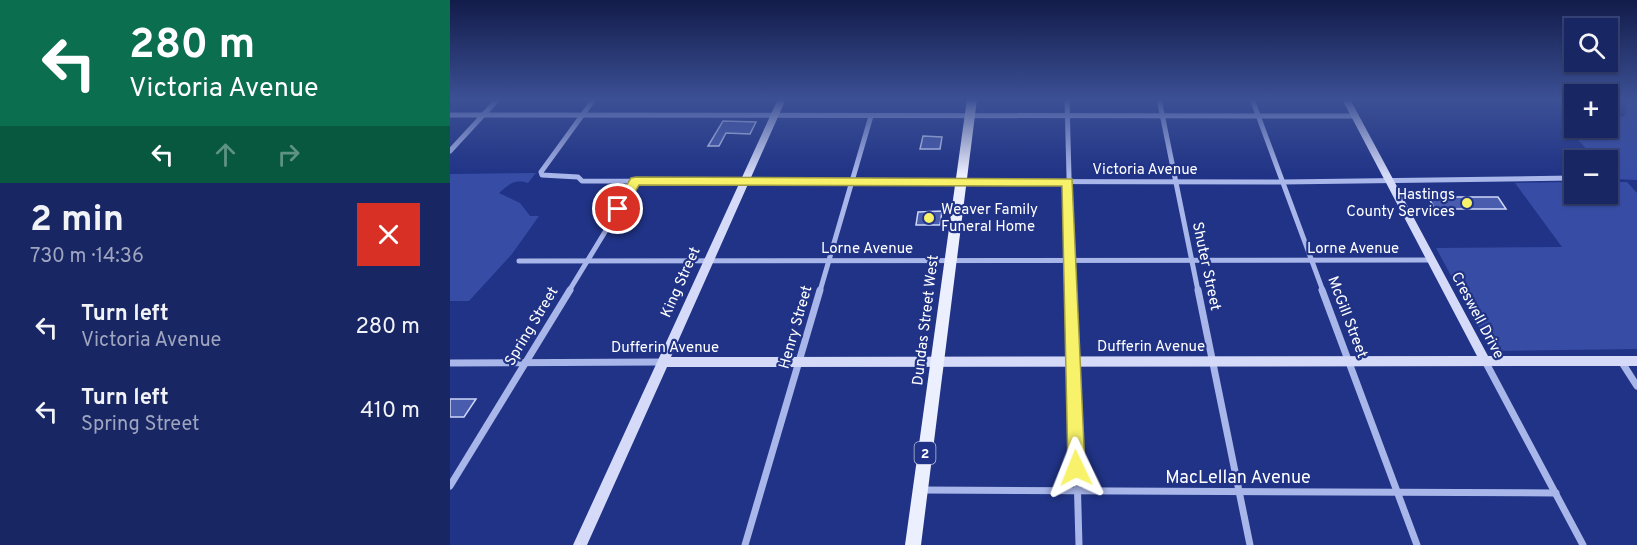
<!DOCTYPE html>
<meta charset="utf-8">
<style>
:root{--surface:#182664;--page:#212e6a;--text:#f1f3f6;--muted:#9fa5bf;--line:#364378}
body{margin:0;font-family:Overpass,sans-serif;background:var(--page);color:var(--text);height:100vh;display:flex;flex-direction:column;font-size:22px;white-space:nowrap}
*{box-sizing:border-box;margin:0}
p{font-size:20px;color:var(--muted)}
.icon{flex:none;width:33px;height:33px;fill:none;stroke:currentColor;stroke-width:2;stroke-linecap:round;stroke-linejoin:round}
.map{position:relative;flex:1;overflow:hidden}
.details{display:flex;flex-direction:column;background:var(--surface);width:450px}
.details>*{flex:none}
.top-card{background:#0b6e4f;color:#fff;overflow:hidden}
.controls{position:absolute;left:1114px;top:18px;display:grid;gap:12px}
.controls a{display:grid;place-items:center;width:54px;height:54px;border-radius:0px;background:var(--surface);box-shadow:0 2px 4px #0004,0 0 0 2px var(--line);font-size:30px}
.pin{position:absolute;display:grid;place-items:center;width:51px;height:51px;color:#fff;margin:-26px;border:3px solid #fff;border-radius:50%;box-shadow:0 2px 6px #0007}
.me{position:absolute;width:66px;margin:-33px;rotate:358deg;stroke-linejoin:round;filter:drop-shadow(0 0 4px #0008)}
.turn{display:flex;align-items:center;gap:21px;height:126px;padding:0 30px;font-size:27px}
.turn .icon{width:78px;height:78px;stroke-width:2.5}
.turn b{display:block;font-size:42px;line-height:51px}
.lanes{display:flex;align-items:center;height:57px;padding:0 30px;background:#0003;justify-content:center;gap:30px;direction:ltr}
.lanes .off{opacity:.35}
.round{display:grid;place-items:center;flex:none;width:63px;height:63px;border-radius:0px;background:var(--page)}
.overview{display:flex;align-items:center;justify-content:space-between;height:102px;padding:0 30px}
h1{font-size:36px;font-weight:700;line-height:45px}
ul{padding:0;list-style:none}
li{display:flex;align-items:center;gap:18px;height:84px;padding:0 30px}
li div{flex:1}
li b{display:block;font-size:22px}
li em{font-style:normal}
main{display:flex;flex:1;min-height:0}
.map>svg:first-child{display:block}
</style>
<main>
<section class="details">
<div class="top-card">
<div class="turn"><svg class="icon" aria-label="left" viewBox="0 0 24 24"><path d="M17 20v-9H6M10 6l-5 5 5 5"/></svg><div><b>280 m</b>Victoria Avenue</div></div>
<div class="lanes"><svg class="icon" aria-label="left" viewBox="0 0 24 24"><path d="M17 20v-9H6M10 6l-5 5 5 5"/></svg><svg class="icon off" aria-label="ahead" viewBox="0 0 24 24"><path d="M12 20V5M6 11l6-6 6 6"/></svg><svg class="icon off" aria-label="right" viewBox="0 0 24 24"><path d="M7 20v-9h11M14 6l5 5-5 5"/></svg></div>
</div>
<div class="overview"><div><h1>2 min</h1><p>730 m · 14:36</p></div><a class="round" style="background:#d93025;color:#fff"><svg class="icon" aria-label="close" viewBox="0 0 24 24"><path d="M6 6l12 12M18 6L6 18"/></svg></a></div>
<ul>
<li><svg class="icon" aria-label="left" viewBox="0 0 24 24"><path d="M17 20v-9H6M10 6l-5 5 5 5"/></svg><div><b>Turn left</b><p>Victoria Avenue</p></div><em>280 m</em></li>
<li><svg class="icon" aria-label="left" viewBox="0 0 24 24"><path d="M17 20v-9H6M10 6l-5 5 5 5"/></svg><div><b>Turn left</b><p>Spring Street</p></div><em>410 m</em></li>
</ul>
</section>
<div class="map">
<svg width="1187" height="545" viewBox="0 0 1187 545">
<rect width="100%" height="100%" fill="#203386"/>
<!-- green -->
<g fill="#374da5">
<polygon points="1177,99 1187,100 1187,180 1164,179 1158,173 1158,160 1147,160 1115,126 1125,118 1125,128 1158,128 1158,113 1171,117 1176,115"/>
<path d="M86 173 78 183C64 179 59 184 49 193L70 203 80 216H89L62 254 19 301H0V174Z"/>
<polygon points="1125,182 1125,194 1158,194 1158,182 1177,182 1187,193 1187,349 1042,351 986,248 1112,247 1065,183"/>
</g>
<!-- building -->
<g fill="#495cae" stroke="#cdd6f7" stroke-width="1.5">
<polygon points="273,121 306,122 300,134 276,133 269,146 258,146"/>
<polygon points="473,136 492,137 490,149 470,149"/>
<polygon points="978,197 1048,197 1056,209 985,209"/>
<polygon points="492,211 490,225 466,225 468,212"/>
<polygon points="0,399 26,399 14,417 0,417"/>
</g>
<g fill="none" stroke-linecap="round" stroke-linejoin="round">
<!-- street-far1 -->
<g stroke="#a9b6ea" stroke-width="5">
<polyline points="144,99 91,172 92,175 128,177 132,181 833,182 1123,178"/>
<polyline points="617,99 622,291"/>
<polyline points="709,99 748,291"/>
<polyline points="802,99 873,291"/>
<polyline points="0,115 906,116"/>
<polyline points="0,151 48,99"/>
<polyline points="69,261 982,260"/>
<polyline points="119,291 186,181"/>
<polyline points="370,291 421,116"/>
</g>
<!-- street -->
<g stroke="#a9b6ea" stroke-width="7">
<polyline points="622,290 629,545"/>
<polyline points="748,290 800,545"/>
<polyline points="872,290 967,545"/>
<polyline points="1035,361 1133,545"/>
<polyline points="1171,361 1187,386"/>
<polyline points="0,363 212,362"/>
<polyline points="0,486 120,290"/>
<polyline points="471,490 1106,493"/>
<polyline points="295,545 370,290"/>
</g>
<!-- secondary -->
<polygon fill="#d4daf8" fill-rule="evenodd" points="328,99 336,99 221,357 1027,356 892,99 900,99 1038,356 1187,356 1187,366 217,367 137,545 123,545"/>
<!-- primary -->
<polygon fill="#eceffe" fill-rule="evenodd" points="517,99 527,99 471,545 455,545"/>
</g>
<!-- sky -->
<linearGradient id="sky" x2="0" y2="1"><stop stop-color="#121c4a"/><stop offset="0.57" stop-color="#3c5095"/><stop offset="1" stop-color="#3c5095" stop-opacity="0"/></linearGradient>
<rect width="1187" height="175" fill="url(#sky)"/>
<!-- route -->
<polygon fill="#f7f269" stroke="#a19d44" stroke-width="1.5" points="186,177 622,179 635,468 632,474 626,477 620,474 618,468 612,186 189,185 173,212 164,212 162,209 181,178"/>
<!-- markers -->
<g fill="#f7f269" stroke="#203386" stroke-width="2">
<circle cx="1017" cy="203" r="6"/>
<circle cx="479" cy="218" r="6"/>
</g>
<g text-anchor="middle" stroke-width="4.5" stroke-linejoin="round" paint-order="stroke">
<!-- shield labels -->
<rect fill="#203386" stroke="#bcc2db" stroke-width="1.5" x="464.5" y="442" width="21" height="22" rx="4.5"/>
<g font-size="14" font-weight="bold" fill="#fff">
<text x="475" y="458">2</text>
</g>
<!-- street labels -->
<g font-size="15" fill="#fff" stroke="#203386">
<text x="695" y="174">Victoria Avenue</text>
<text x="417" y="253">Lorne Avenue</text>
<text x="903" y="253">Lorne Avenue</text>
<text transform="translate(757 266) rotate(78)" y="5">Shuter Street</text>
<text transform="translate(230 282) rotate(-66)" y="5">King Street</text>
<text transform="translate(1028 315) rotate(62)" y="5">Creswell Drive</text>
<text transform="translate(898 317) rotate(69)" y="5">McGill Street</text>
<text transform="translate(475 320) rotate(-83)" y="5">Dundas Street West</text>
<text transform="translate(81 326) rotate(-59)" y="5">Spring Street</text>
<text transform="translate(345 327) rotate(-74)" y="5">Henry Street</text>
<text x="701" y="351">Dufferin Avenue</text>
<text x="215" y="352">Dufferin Avenue</text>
</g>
<!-- poi labels -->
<g font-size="15" fill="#fff" stroke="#203386" text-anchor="end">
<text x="1005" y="199">Hastings<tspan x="1005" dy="17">County Services</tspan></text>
<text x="491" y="214" text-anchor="start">Weaver Family<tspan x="491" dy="17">Funeral Home</tspan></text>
</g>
<!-- near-street labels -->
<g font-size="18" fill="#fff" stroke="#203386">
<text x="788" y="483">MacLellan Avenue</text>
</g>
</g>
</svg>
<div class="controls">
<a><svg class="icon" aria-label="search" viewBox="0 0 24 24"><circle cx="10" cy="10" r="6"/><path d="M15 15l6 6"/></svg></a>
<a>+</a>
<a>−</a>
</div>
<div class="pin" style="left:168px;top:209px;background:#d93025"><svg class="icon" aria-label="arrive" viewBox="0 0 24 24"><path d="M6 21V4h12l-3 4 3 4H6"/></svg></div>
<svg class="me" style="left:626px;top:468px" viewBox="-20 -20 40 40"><path d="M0-17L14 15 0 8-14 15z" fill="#f7f269" stroke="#fff" stroke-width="4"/></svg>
</div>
</main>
